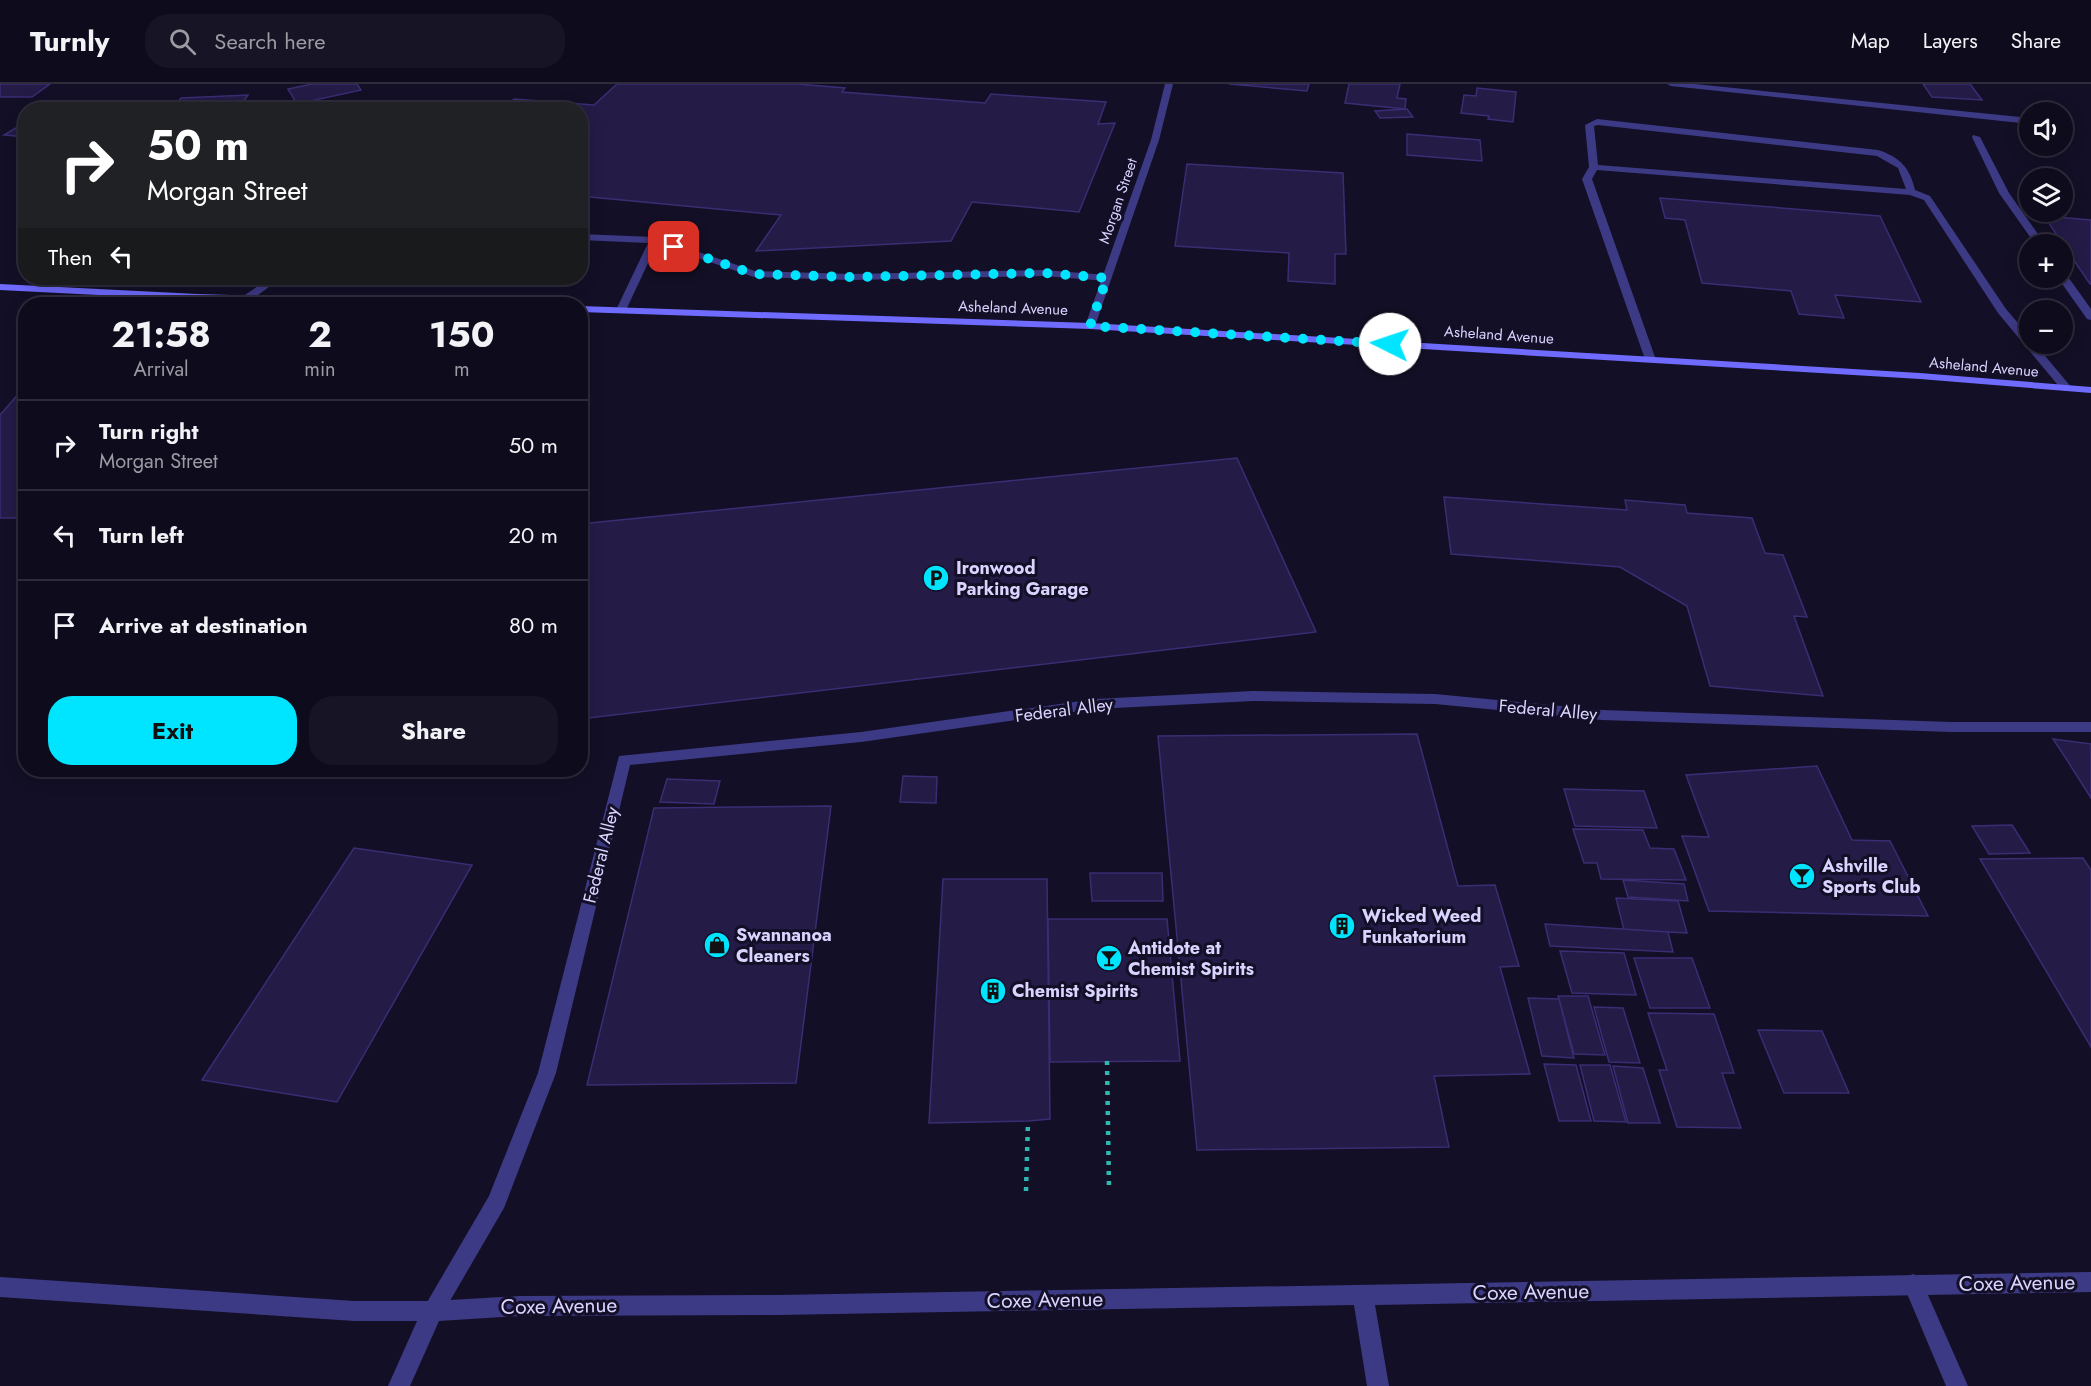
<!DOCTYPE html>
<meta charset="utf-8">
<style>
:root{--surface:#0e0b1c;--page:#171425;--text:#f1f3f6;--muted:#9b9ba3;--line:#2e2b3b;--accent:#00e5ff}
body{margin:0;font-family:Jost,sans-serif;background:var(--page);color:var(--text);height:100vh;display:flex;flex-direction:column;font-size:22px;white-space:nowrap}
*{box-sizing:border-box;margin:0}
p{font-size:20px;color:var(--muted)}
.icon{flex:none;width:33px;height:33px;fill:none;stroke:currentColor;stroke-width:2;stroke-linecap:round;stroke-linejoin:round}
.map{position:relative;flex:1;overflow:hidden}
.sheet{position:absolute;left:18px;top:213px;width:570px;height:480px;display:flex;flex-direction:column;background:var(--surface);border-radius:24px;box-shadow:0 3px 15px #0003,0 0 0 2px var(--line)}
.sheet>*{flex:none}
.banner{position:absolute;left:18px;top:18px;width:570px;height:183px;border-radius:24px;box-shadow:0 3px 15px #0003,0 0 0 2px var(--line);background:#202124;color:#fff;overflow:hidden}
.fabs{position:absolute;left:2019px;top:18px;display:grid;gap:12px}
.fabs a{display:grid;place-items:center;width:54px;height:54px;border-radius:50%;background:var(--surface);box-shadow:0 3px 15px #0003,0 0 0 2px var(--line);font-size:30px}
.pin{position:absolute;display:grid;place-items:center;width:51px;height:51px;color:#fff;margin:-26px;border-radius:12px;box-shadow:0 3px 9px #0006}
.me{position:absolute;width:66px;margin:-33px;rotate:274deg;stroke-linejoin:round;filter:drop-shadow(0 0 4px #0008)}
.turn{display:flex;align-items:center;gap:21px;height:126px;padding:0 30px;font-size:27px}
.turn .icon{width:78px;height:78px;stroke-width:2.5}
.turn b{display:block;font-size:42px;line-height:51px}
.then{display:flex;align-items:center;height:57px;padding:0 30px;background:#0003;gap:12px;font-size:22px}
.eta{display:flex;justify-content:space-evenly;align-items:center;height:102px;text-align:center}
.eta b{font-size:36px;font-weight:700;line-height:42px}
.action{display:flex;gap:12px;margin-top:auto;padding:12px 30px}
.action a{flex:1;height:69px;border-radius:24px;background:var(--accent);color:#111;font-size:24px;font-weight:700;line-height:69px;text-align:center}
.action a+a{background:var(--page);color:var(--text)}
ul{padding:0;list-style:none}
li{display:flex;align-items:center;gap:18px;height:90px;padding:0 30px;border-top:2px solid var(--line)}
li div{flex:1}
li b{display:block;font-size:22px}
li em{font-style:normal}
header{display:flex;align-items:center;gap:36px;box-sizing:border-box;height:84px;padding:0 30px;background:var(--surface);border-bottom:2px solid var(--line)}
header strong{font-size:28px}
nav{display:flex;gap:33px;margin-inline-start:auto;font-size:21px}
.search{width:420px;height:54px;background:var(--page);display:flex;align-items:center;gap:15px;box-sizing:border-box;padding:0 21px;border-radius:24px;color:var(--muted);font-size:22px}
.map>svg:first-child{display:block}
</style>
<header>
<strong>Turnly</strong>
<div class="search"><svg class="icon" aria-label="search" viewBox="0 0 24 24"><circle cx="10" cy="10" r="6"/><path d="M15 15l6 6"/></svg>Search here</div>
<nav><a>Map</a><a>Layers</a><a>Share</a></nav>
</header>
<div class="map">
<svg width="2091" height="1302" viewBox="0 0 2091 1302">
<rect width="100%" height="100%" fill="#130f26"/>
<!-- building -->
<g fill="#241b47" stroke="#3b2d73" stroke-width="1.5">
<polygon points="0,0 50,0 32,13 0,13"/>
<polygon points="312,0 357,0 361,6 297,20 288,5"/>
<polygon points="617,0 797,0 845,4 842,8 985,19 991,10 1106,18 1098,40 1115,39 1079,128 972,118 951,157 756,167 781,131 580,112 580,26 501,26 514,15 594,21"/>
<polygon points="1229,0 1309,0 1307,7"/>
<polygon points="1349,0 1400,0 1397,14 1406,15 1405,25 1345,19"/>
<polygon points="1923,0 1970,0 1982,16 1932,13"/>
<polygon points="1477,4 1516,8 1513,38 1488,35 1489,32 1461,29 1464,11 1476,12"/>
<polygon points="248,11 237,26 172,26 181,14"/>
<polygon points="52,20 92,23 88,26 44,26"/>
<polygon points="1407,25 1413,33 1380,34 1375,27"/>
<polygon points="26,38 26,53 4,51"/>
<polygon points="1407,50 1480,56 1482,77 1407,71"/>
<polygon points="1187,80 1343,89 1346,170 1335,170 1335,200 1288,197 1289,169 1175,162"/>
<polygon points="1660,114 1880,132 1921,218 1835,211 1844,234 1799,230 1791,207 1702,199 1685,136 1665,134"/>
<polygon points="2044,132 2091,136 2091,200 2090,200"/>
<polygon points="21,307 26,307 26,434 0,434 0,331"/>
<polygon points="1237,374 1316,548 580,635 580,440"/>
<polygon points="1444,413 1627,426 1625,416 1685,421 1687,429 1752,434 1765,469 1783,471 1807,533 1794,532 1823,612 1710,602 1687,522 1620,483 1451,470"/>
<polygon points="1417,650 1458,802 1495,801 1519,882 1500,883 1530,990 1434,992 1449,1063 1197,1066 1158,652"/>
<polygon points="2053,655 2091,660 2091,714 2065,673"/>
<polygon points="1817,682 1852,756 1890,757 1928,832 1709,827 1682,752 1709,753 1686,691"/>
<polygon points="903,692 937,693 936,719 900,718"/>
<polygon points="667,695 720,697 714,720 660,718"/>
<polygon points="1564,705 1644,707 1657,744 1575,742"/>
<polygon points="831,722 796,999 587,1001 654,724"/>
<polygon points="2012,741 2030,769 1989,770 1972,742"/>
<polygon points="1573,745 1643,746 1650,764 1674,765 1686,796 1601,795 1597,779 1584,779"/>
<polygon points="354,764 472,781 337,1018 202,996"/>
<polygon points="2083,774 2091,786 2091,963 1980,775"/>
<polygon points="1090,789 1162,789 1163,817 1092,817"/>
<polygon points="943,795 1047,795 1050,1035 1028,1037 929,1039"/>
<polygon points="1623,796 1684,800 1688,817 1628,813"/>
<polygon points="1616,814 1678,817 1687,849 1624,846"/>
<polygon points="1048,835 1167,835 1180,977 1050,978"/>
<polygon points="1545,840 1668,848 1673,868 1550,862"/>
<polygon points="1560,867 1624,869 1636,911 1572,909"/>
<polygon points="1634,874 1692,874 1710,924 1650,924"/>
<polygon points="1558,912 1588,912 1605,971 1574,970"/>
<polygon points="1528,914 1559,915 1574,974 1542,972"/>
<polygon points="1594,923 1623,924 1640,979 1609,978"/>
<polygon points="1648,929 1714,930 1734,989 1722,989 1741,1044 1677,1043 1659,986 1667,986"/>
<polygon points="1758,946 1822,947 1849,1009 1784,1009"/>
<polygon points="1544,980 1576,981 1591,1037 1559,1037"/>
<polygon points="1580,981 1610,981 1626,1038 1594,1037"/>
<polygon points="1613,982 1643,984 1660,1039 1628,1039"/>
</g>
<g fill="none" stroke-linecap="round" stroke-linejoin="round">
<!-- path -->
<g stroke="#2fb8b0" stroke-width="4.5" stroke-dasharray="4 6" stroke-linecap="butt">
<polyline points="1107,977 1109,1105"/>
<polyline points="1026,1107 1028,1037"/>
</g>
<!-- lane -->
<g fill="#3d3a85" fill-rule="evenodd">
<path d="M1597 35 1878 66C1900 73 1910 84 1915 106L1930 112 2006 225 2030 253V260H2035L2072 304 2066 307 2062 306 1998 229 1924 116 1910 111 1597 86 1592 95 1656 276 1654 278H1646L1582 95 1589 83 1585 41ZM1598 41 1877 72 1898 84 1906 105 1598 81 1594 42Z"/>
<polygon points="1973,51 1980,53 2009,109 2045,160 2035,160 1999,109 1972,53"/>
<polygon points="580,150 654,153 755,187 851,190 1044,186 1107,191 1112,194 1107,197 1044,192 851,196 754,193 657,160 626,226 621,229 616,226 648,159 580,156"/>
<polygon points="2062,189 2066,190 2091,225 2091,236 2087,235 2058,194 2062,194"/>
<polygon points="270,194 281,194 250,217 242,217 242,213"/>
<polygon points="1253,607 1435,610 1602,626 1951,638 2091,638 2091,648 1951,648 1602,636 1435,620 1253,617 1095,625 861,658 630,681 556,989 504,1124 440,1234 433,1237 426,1234 423,1227 426,1220 489,1112 538,989 619,672 861,648 1095,615"/>
<polygon points="1913,1190 1920,1193 1968,1302 1946,1302 1903,1200 1906,1193"/>
</g>
<!-- street -->
<g fill="#3d3a85" fill-rule="evenodd">
<polygon points="1165,0 1173,0 1159,56 1095,242 1090,245 1086,244 1085,242 1151,56"/>
<polygon points="1667,0 1695,0 2030,34 2030,40 1671,2"/>
<polygon points="2062,37 2070,39 2071,41 2062,43"/>
<polygon points="2091,1188 2091,1208 1375,1221 1389,1302 1367,1302 1354,1221 778,1231 520,1232 439,1237 410,1302 388,1302 417,1237 354,1237 0,1213 0,1193 354,1217 433,1217 520,1212 778,1211"/>
</g>
<!-- secondary -->
<g fill="#6f6bff" fill-rule="evenodd">
<polygon points="0,200 197,210 423,217 428,220 337,220 197,216 0,206"/>
<polygon points="580,222 1090,239 1920,289 2091,303 2091,309 1920,295 1090,245 580,228"/>
</g>
</g>
<g fill="none" stroke-linecap="round" stroke-linejoin="round">
<!-- route -->
<polyline stroke="#00e5ff" stroke-width="10" stroke-dasharray="0 18" points="674,163 754,190 851,193 1044,189 1107,194 1090,242 1390,260"/>
</g>
<!-- icons -->
<defs>
<symbol id="parking-disc" viewBox="-11 -11 22 22"><circle r="9.5" fill="#00e5ff" stroke="#130f26"/><path d="M-3.5-5.5H1a3.5 3.5 0 0 1 0 7H-1V5.5H-3.5ZM-1-3.4V-.6H.8a1.4 1.4 0 0 0 0-2.8Z" fill="#111"/></symbol>
<symbol id="bar-disc" viewBox="-11 -11 22 22"><circle r="9.5" fill="#00e5ff" stroke="#130f26"/><path d="M-6-5H6L.8 .8V4.5H3.5V6h-7V4.5H-.8V.8Z" fill="#111"/></symbol>
<symbol id="building-disc" viewBox="-11 -11 22 22"><circle r="9.5" fill="#00e5ff" stroke="#130f26"/><path d="M-4-6H4V6H1V3H-1V6H-4ZM-2.5-4.3h1.7v1.8h-1.7ZM.8-4.3h1.7v1.8H.8ZM-2.5-1h1.7V.8h-1.7ZM.8-1h1.7V.8H.8Z" fill="#111"/></symbol>
<symbol id="shop-disc" viewBox="-11 -11 22 22"><circle r="9.5" fill="#00e5ff" stroke="#130f26"/><path d="M-5-2.5h2.3a2.7 3.5 0 0 1 5.4 0H5L5.5 6h-11ZM-1.5-2.5h3a1.5 2.3 0 0 0-3 0Z" fill="#111"/></symbol>
</defs>
<g fill-rule="evenodd">
<use href="#parking-disc" x="921" y="479" width="30" height="30"/>
<use href="#bar-disc" x="1787" y="777" width="30" height="30"/>
<use href="#building-disc" x="1327" y="827" width="30" height="30"/>
<use href="#shop-disc" x="702" y="846" width="30" height="30"/>
<use href="#bar-disc" x="1094" y="859" width="30" height="30"/>
<use href="#building-disc" x="978" y="892" width="30" height="30"/>
</g>
<g text-anchor="middle" stroke-width="6" stroke-linejoin="round" paint-order="stroke">
<!-- far-street labels -->
<g font-size="15" fill="#d9d4ff" stroke="#130f26">
<text transform="translate(1118 117) rotate(-71)" y="5">Morgan Street</text>
<text transform="translate(1013 224) rotate(2)" y="5">Asheland Avenue</text>
<text transform="translate(1499 251) rotate(4)" y="5">Asheland Avenue</text>
<text transform="translate(1984 283) rotate(5)" y="5">Asheland Avenue</text>
</g>
<!-- poi labels -->
<g font-size="18" font-weight="bold" fill="#d9d4ff" stroke="#130f26" text-anchor="start">
<text x="956" y="490">Ironwood<tspan x="956" dy="21">Parking Garage</tspan></text>
<text x="1822" y="788">Ashville<tspan x="1822" dy="21">Sports Club</tspan></text>
<text x="1362" y="838">Wicked Weed<tspan x="1362" dy="21">Funkatorium</tspan></text>
<text x="736" y="857">Swannanoa<tspan x="736" dy="21">Cleaners</tspan></text>
<text x="1128" y="870">Antidote at<tspan x="1128" dy="21">Chemist Spirits</tspan></text>
<text x="1012" y="913">Chemist Spirits</text>
</g>
<!-- street labels -->
<g font-size="18" fill="#d9d4ff" stroke="#130f26">
<text transform="translate(1064 626) rotate(-7)" y="6">Federal Alley</text>
<text transform="translate(1548 626) rotate(5)" y="6">Federal Alley</text>
<text transform="translate(601 771) rotate(-76)" y="6">Federal Alley</text>
</g>
<!-- near-street labels -->
<g font-size="21" fill="#d9d4ff" stroke="#130f26">
<text transform="translate(2017 1199) rotate(-1)" y="7">Coxe Avenue</text>
<text transform="translate(1531 1208) rotate(-1)" y="7">Coxe Avenue</text>
<text transform="translate(1045 1216) rotate(-1)" y="7">Coxe Avenue</text>
<text transform="translate(559 1222) rotate(-1)" y="7">Coxe Avenue</text>
</g>
</g>
</svg>
<div class="fabs">
<a><svg class="icon" aria-label="sound" viewBox="0 0 24 24"><path d="M4 9h4l5-4v14l-5-4H4zM17 9q2 3 0 6"/></svg></a>
<a><svg class="icon" aria-label="layers" viewBox="0 0 24 24"><path d="M12 4l9 5-9 5-9-5zM3 14l9 5 9-5"/></svg></a>
<a>+</a>
<a>−</a>
</div>
<div class="pin" style="left:674px;top:163px;background:#d93025"><svg class="icon" aria-label="arrive" viewBox="0 0 24 24"><path d="M6 21V4h12l-3 4 3 4H6"/></svg></div>
<svg class="me" style="left:1390px;top:260px" viewBox="-20 -20 40 40"><circle r="19" fill="#fff"/><path d="M0-13L10 11 0 6-10 11z" fill="#00e5ff"/></svg>
<div class="banner">
<div class="turn"><svg class="icon" aria-label="right" viewBox="0 0 24 24"><path d="M7 20v-9h11M14 6l5 5-5 5"/></svg><div><b>50 m</b>Morgan Street</div></div>
<div class="then">Then<svg class="icon" aria-label="left" viewBox="0 0 24 24"><path d="M17 20v-9H6M10 6l-5 5 5 5"/></svg></div>
</div>
<section class="sheet">
<div class="eta">
<div><b>21:58</b><p>Arrival</p></div>
<div><b>2</b><p>min</p></div>
<div><b>150</b><p>m</p></div>
</div>
<ul>
<li><svg class="icon" aria-label="right" viewBox="0 0 24 24"><path d="M7 20v-9h11M14 6l5 5-5 5"/></svg><div><b>Turn right</b><p>Morgan Street</p></div><em>50 m</em></li>
<li><svg class="icon" aria-label="left" viewBox="0 0 24 24"><path d="M17 20v-9H6M10 6l-5 5 5 5"/></svg><div><b>Turn left</b></div><em>20 m</em></li>
<li><svg class="icon" aria-label="arrive" viewBox="0 0 24 24"><path d="M6 21V4h12l-3 4 3 4H6"/></svg><div><b>Arrive at destination</b></div><em>80 m</em></li>
</ul>
<div class="action"><a>Exit</a><a>Share</a></div>
</section>
</div>
